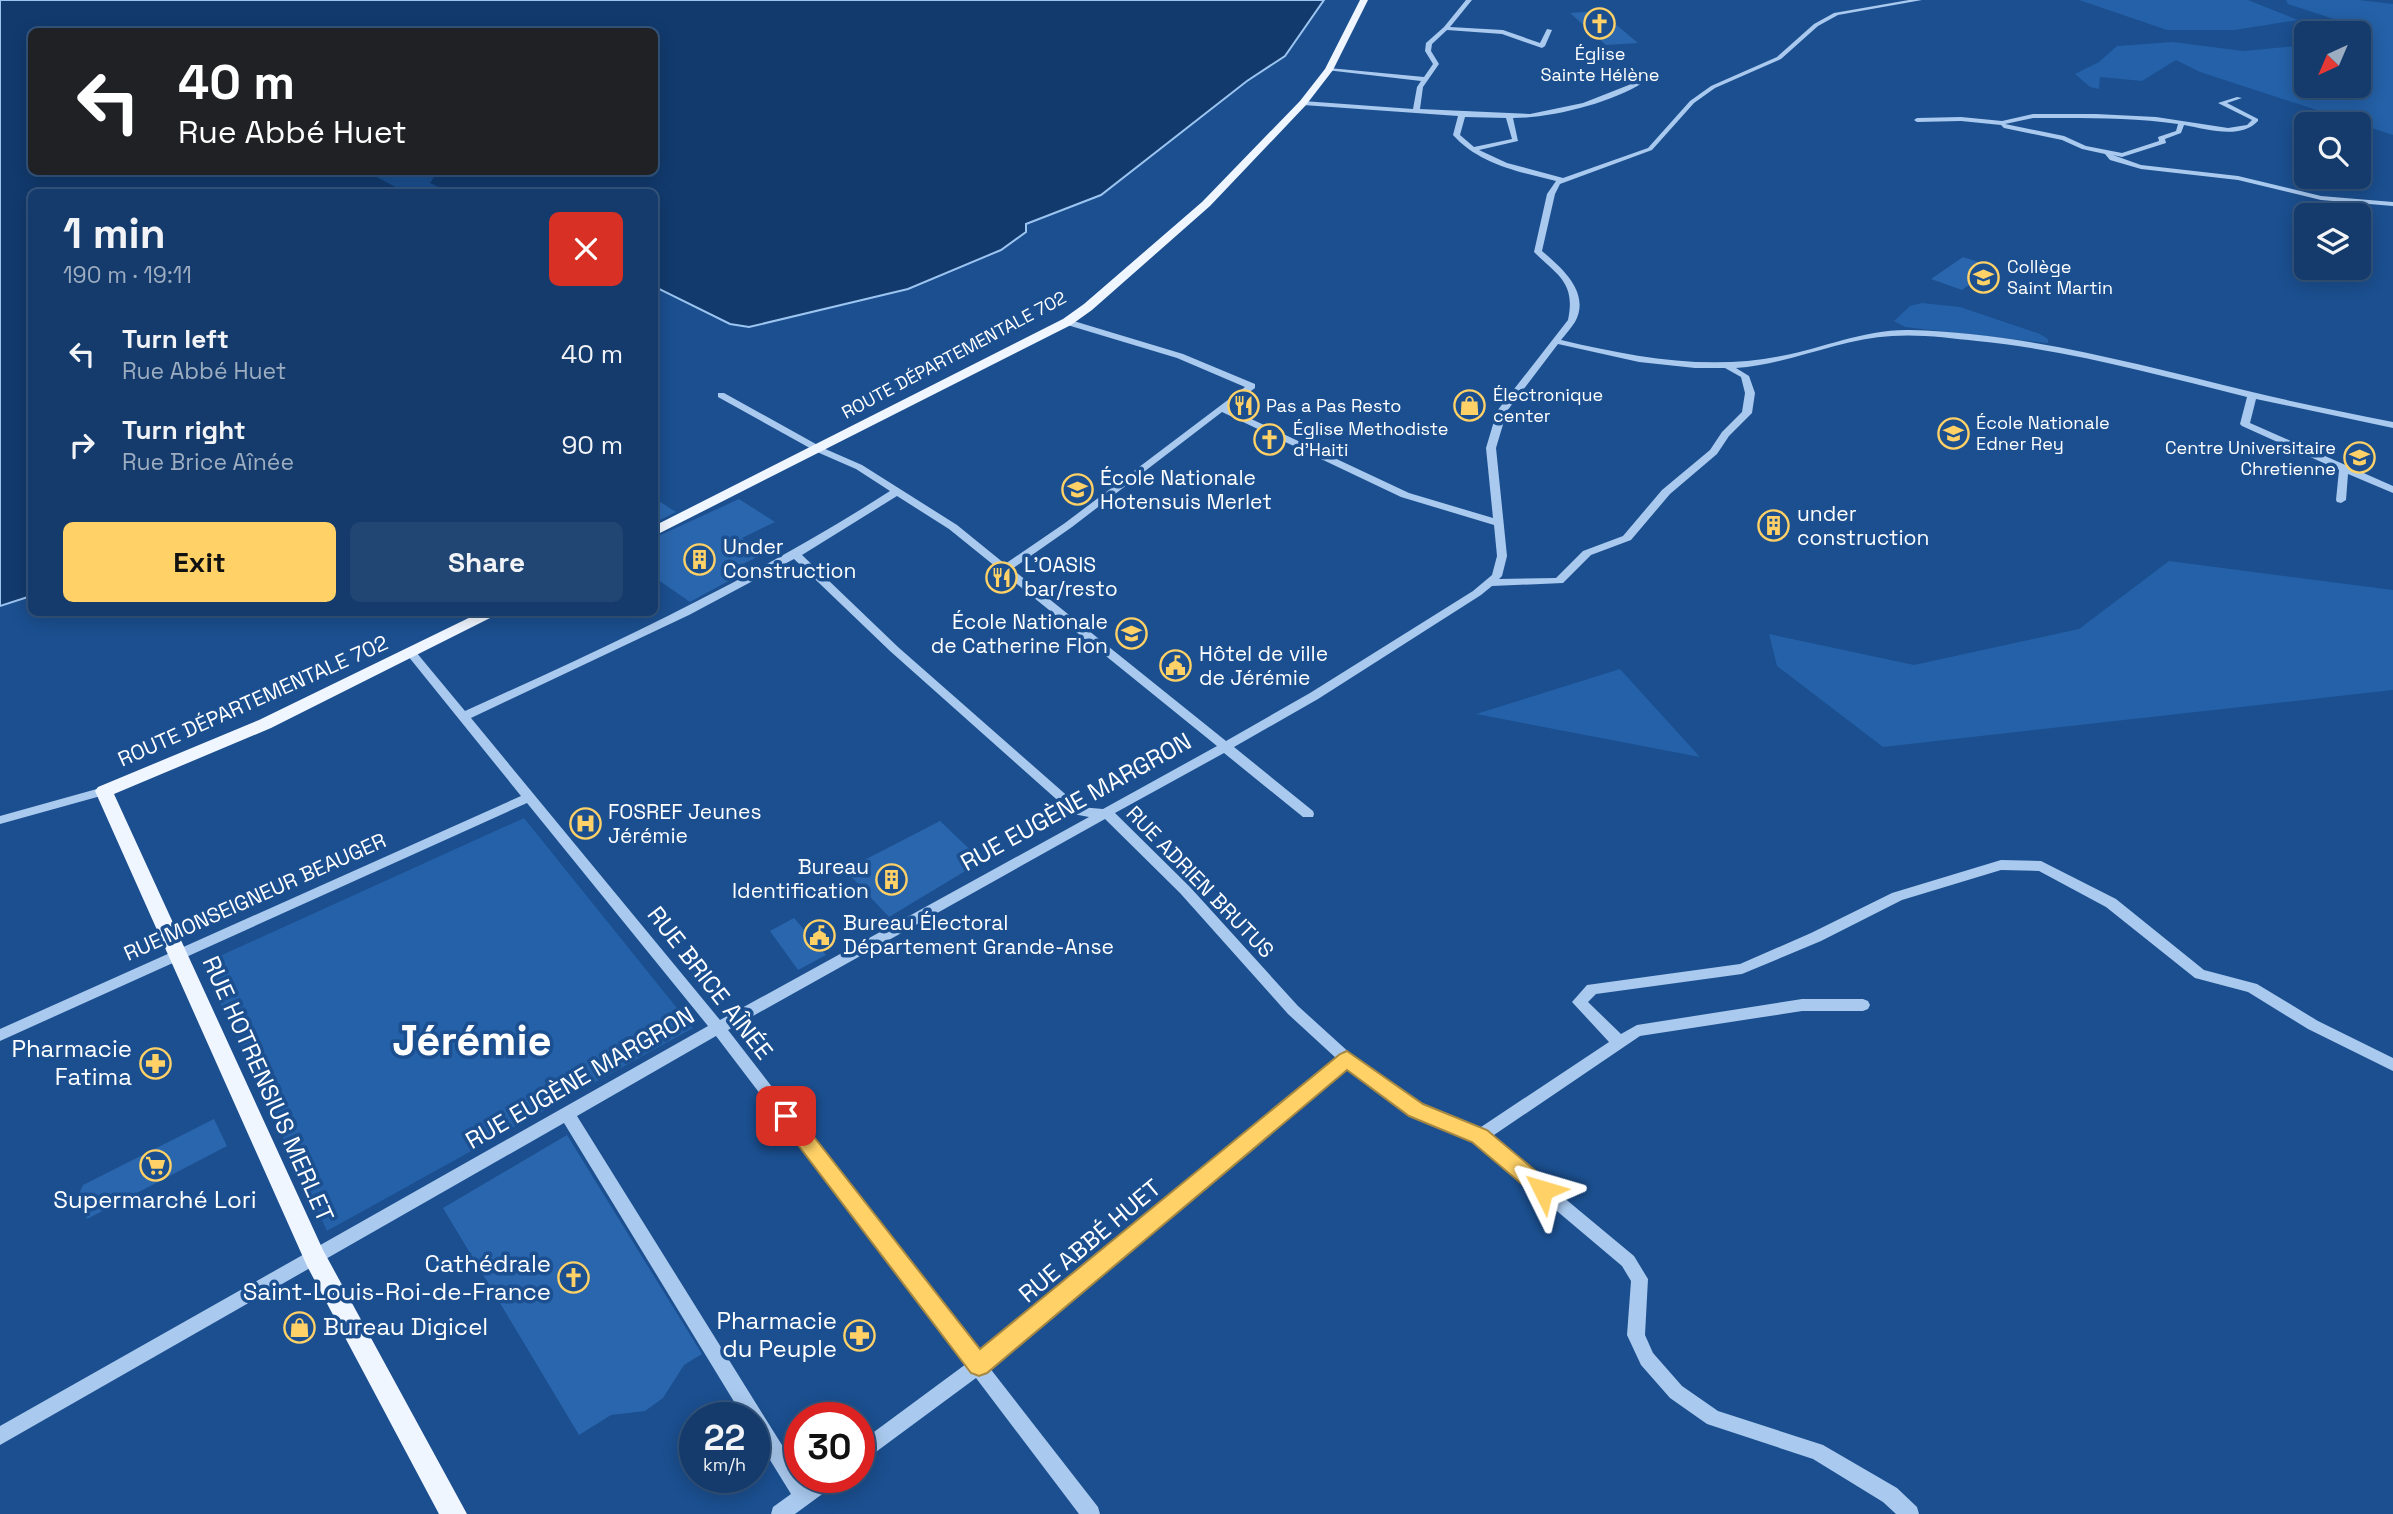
<!DOCTYPE html>
<meta charset="utf-8">
<style>
:root{--surface:#143b6b;--page:#214673;--text:#f1f3f6;--muted:#9dadc1;--line:#33557e;--accent:#ffd166}
body{margin:0;font-family:"Space Grotesk",sans-serif;background:var(--page);color:var(--text);height:100vh;display:flex;flex-direction:column;font-size:26px;white-space:nowrap}
*{box-sizing:border-box;margin:0}
p{font-size:23px;color:var(--muted)}
.icon{flex:none;width:38px;height:38px;fill:none;stroke:currentColor;stroke-width:2;stroke-linecap:round;stroke-linejoin:round}
.map{position:relative;flex:1;overflow:hidden}
.drawer{position:absolute;left:28px;top:189px;width:630px;height:427px;display:flex;flex-direction:column;background:var(--surface);border-radius:10px;box-shadow:0 4px 18px #0003,0 0 0 2px var(--line)}
.drawer>*{flex:none}
.guide{position:absolute;left:28px;top:28px;width:630px;height:147px;border-radius:10px;box-shadow:0 4px 18px #0003,0 0 0 2px var(--line);background:#202124;color:#fff;overflow:hidden}
.needle{width:46px;rotate:224deg}
.fabs{position:absolute;left:2294px;top:21px;display:grid;gap:14px}
.fabs a{display:grid;place-items:center;width:77px;height:77px;border-radius:10px;background:var(--surface);box-shadow:0 4px 18px #0003,0 0 0 2px var(--line);font-size:35px}
.speed{position:absolute;left:679px;top:1402px;display:flex;gap:14px;font-size:35px;font-weight:700;text-align:center}
.speed>*{display:grid;place-content:center;width:91px;height:91px;border-radius:50%;background:var(--surface);box-shadow:0 4px 18px #0003,0 0 0 2px var(--line);line-height:1}
.speed small{font-size:18px;font-weight:400}
.speed .limit{border:10px solid #d22;background:#fff;color:#111}
.pin{position:absolute;display:grid;place-items:center;width:60px;height:60px;color:#fff;margin:-30px;border-radius:14px;box-shadow:0 4px 10px #0006}
.me{position:absolute;width:77px;margin:-38px;rotate:310deg;stroke-linejoin:round;filter:drop-shadow(0 0 5px #0008)}
.turn{display:flex;align-items:center;gap:24px;height:147px;padding:0 35px;font-size:32px}
.turn .icon{width:91px;height:91px;stroke-width:2.5}
.turn b{display:block;font-size:49px;line-height:60px}
.round{display:grid;place-items:center;flex:none;width:74px;height:74px;border-radius:10px;background:var(--page)}
.summary{display:flex;align-items:center;justify-content:space-between;height:119px;padding:0 35px}
h1{font-size:42px;font-weight:700;line-height:52px}
.primary-button{display:flex;gap:14px;margin-top:auto;padding:14px 35px}
.primary-button a{flex:1;height:80px;border-radius:10px;background:var(--accent);color:#111;font-size:28px;font-weight:700;line-height:80px;text-align:center}
.primary-button a+a{background:var(--page);color:var(--text)}
ul{padding:0;list-style:none}
li{display:flex;align-items:center;gap:21px;height:91px;padding:0 35px}
li div{flex:1}
li b{display:block;font-size:26px}
li em{font-style:normal}
.map>svg:first-child{display:block}
</style>
<div class="map">
<svg width="2393" height="1514" viewBox="0 0 2393 1514">
<rect width="100%" height="100%" fill="#1b4f8f"/>
<!-- green -->
<g fill="#2461a8">
<polygon points="2079,0 2248,0 2298,20 2235,30 2167,30"/>
<polygon points="2286,0 2359,0 2393,4 2393,135 2200,72 2176,60 2142,81 2100,77 2099,89 2090,87 2075,74 2099,62 2117,46 2173,42 2243,51 2306,45 2306,86 2359,86 2359,33 2341,33 2355,26 2288,4"/>
<polygon points="1922,303 1960,307 2040,334 2048,339 2048,343 1905,327 1894,321 1910,306"/>
<polygon points="2169,561 2393,590 2393,690 1883,747 1777,666 1769,634 1914,665 2079,629"/>
<polygon points="1620,669 1700,757 1476,714"/>
<polygon points="524,818 693,1028 327,1231 202,964"/>
</g>
<!-- water -->
<path fill="#123a6d" stroke="#9cc4f0" stroke-width="2" fill-rule="evenodd" d="M0 0H1324L1285 56 1247 81 1101 195 1026 224V232L1001 250 908 289 749 327 730 324 655 287 654 192H32L31 596 0 606ZM32 32H654V172H32Z"/>
<!-- pier -->
<polygon fill="#1b4f8f" points="367,172 425,172 434,177 430,183 449,192 405,192"/>
<!-- building -->
<g fill="#2a66ad">
<polygon points="1600,11 1638,43 1606,45 1570,13"/>
<polygon points="1963,257 1994,267 1962,290 1931,279"/>
<polygon points="654,498 676,512 654,523"/>
<polygon points="739,499 775,522 742,538 761,551 754,555 757,557 735,568 743,573 690,602 654,577 654,538"/>
<polygon points="940,821 982,861 889,917 845,870"/>
<polygon points="794,918 826,955 798,970 770,931"/>
<polygon points="214,1119 227,1146 87,1219 78,1196 83,1185"/>
<polygon points="567,1135 702,1354 684,1365 663,1398 645,1411 611,1415 579,1435 443,1208"/>
</g>
<g fill="none" stroke-linecap="round" stroke-linejoin="round">
<!-- minor -->
<g fill="#a9c9ee" fill-rule="evenodd">
<path d="M1466 0H1472L1450 27 1503 30 1540 43 1547 29 1552 30 1545 46 1542 48 1502 34 1447 30 1432 44 1431 51 1439 64 1423 87 1420 109 1530 114 1583 103 1639 81 1644 82C1611 103 1552 118 1513 118L1518 141 1479 150 1507 163 1563 178 1648 148 1690 101 1711 86 1777 57 1814 24 1834 13 1909 0H1922L1838 15 1818 26 1781 59 1715 88 1694 103 1652 150 1560 184 1555 194 1542 251C1562 268 1591 293 1575 322 1571 328 1566 334 1561 340 1634 357 1707 371 1781 356 1824 348 1865 329 1910 330 2025 333 2137 364 2248 391 2296 403 2345 412 2393 422V428L2256 399 2250 423 2393 486V493L2348 474 2346 500 2341 503 2337 502 2336 500 2339 470 2242 426 2240 424 2247 397C2158 375 2068 350 1977 341 1949 338 1920 334 1892 336 1839 339 1790 364 1736 368L1749 376 1755 393 1752 413 1729 436 1717 454 1670 494 1631 540 1591 555 1563 583 1492 586 1481 595 1318 699 1234 747 1313 811 1314 814 1313 817H1303L1224 753 1115 813 1190 887 1298 1006 1352 1055 1421 1105 1478 1129 1609 1042 1572 1002 1587 985 1740 964 1811 933 1892 893 2001 860 2041 861 2116 899 2204 970 2257 984 2318 1021 2393 1058V1071L2308 1029 2248 992 2195 978 2106 907 2039 871 2001 870 1902 900 1821 941 1742 974 1596 994 1588 1002 1621 1034 1637 1025 1802 999H1863L1868 1001 1870 1005 1868 1009 1863 1011H1802L1640 1036 1491 1137 1634 1256 1648 1279 1645 1335 1653 1353 1682 1386 1718 1411 1823 1445 1897 1488 1917 1507 1919 1514H1896L1883 1502 1813 1459 1707 1424 1670 1398 1641 1365 1627 1335 1631 1281 1622 1266 1474 1141 1411 1115 1347 1067 989 1367 1098 1507 1100 1514H1079L976 1378 865 1460 859 1463V1443L966 1364 716 1036 577 1116 800 1474V1477L806 1483 814 1477H838L836 1484 795 1514H771L773 1507 791 1494 754 1434V1418H744L564 1123 0 1445V1426L708 1026 527 803 0 1041V1029L521 796 408 656 406 654 408 652H416L465 711C611 645 755 578 890 491L856 469 817 452 718 397V393H724L823 448 862 465 957 525 1005 564 1065 523 1245 387 1177 358 1064 324V320L1067 319 1183 354 1255 384V388L1228 408 1409 493 1493 518 1486 448 1497 411 1568 320C1576 282 1557 275 1534 252L1547 194 1556 181C1519 172 1479 164 1453 135L1458 116 1303 105 1300 103 1303 101 1413 109 1417 87 1421 81 1326 70 1329 68 1424 77 1433 64 1425 51 1426 43 1444 27ZM1465 117 1506 118 1512 139 1474 147 1460 135ZM1558 344 1639 362 1695 368H1725L1741 377 1745 393 1742 412 1722 432 1710 450 1662 490 1623 536 1583 551 1556 578 1499 579 1502 576 1507 556 1496 448 1507 411ZM1222 412 1401 497 1494 525 1497 556 1492 575 1473 591 1310 693 1226 741 1012 569 1072 527ZM897 496 949 529 1217 746 1103 809 1080 807 898 647 802 555ZM794 559 890 651 1073 814 1089 817 720 1020 471 718 689 615ZM1105 819 1180 893 1288 1014 1337 1059 979 1354 728 1030Z"/>
<path d="M2237 97 2242 98 2227 103 2258 119V121C2240 140 2207 129 2184 125L2181 133 2165 139 2166 143 2122 157 2113 155 2141 165 2238 176 2321 196 2393 202V206L2321 200 2238 180 2141 169 2110 160 2105 154 2082 149 2062 140 2004 128 2001 125 1961 121 1917 122 1914 120 1917 118 1961 117 2002 121 2033 114H2096L2156 117 2228 128 2247 125 2252 120 2218 103ZM2033 118C2081 118 2130 117 2178 124L2176 131 2158 137 2159 141 2122 153 2086 146 2064 136 2005 124Z"/>
<polygon points="104,787 108,788 110,791 108,794 0,824 0,816"/>
</g>
<!-- major -->
<g fill="#f0f6ff" fill-rule="evenodd">
<polygon points="1360,0 1368,0 1333,70 1306,105 1210,206 1092,310 1071,325 654,536 654,526 1063,319 1084,304 1202,202 1300,101 1325,69"/>
<polygon points="481,612 502,612 271,728 114,794 323,1250 467,1514 439,1514 307,1266 95,791 98,787 259,720"/>
</g>
</g>
<!-- route -->
<polygon fill="#ffd166" stroke="#a68842" stroke-width="2" points="1347,1051 1423,1104 1487,1130 1550,1183 1553,1190 1550,1196 1543,1199 1536,1196 1472,1142 1409,1116 1347,1070 987,1373 979,1376 971,1373 776,1116 779,1110 786,1108 793,1110 980,1349 1340,1054"/>
<!-- icons -->
<defs>
<symbol id="church-ring" viewBox="-11 -11 22 22"><circle r="9.5" fill="#1b4f8f" stroke="#ffd166" stroke-width="1.5"/><path d="M-1.2-6h2.4v3.5h3.3v2.4h-3.3V6h-2.4V-.1h-3.3v-2.4h3.3Z" fill="#ffd166"/></symbol>
<symbol id="school-ring" viewBox="-11 -11 22 22"><circle r="9.5" fill="#1b4f8f" stroke="#ffd166" stroke-width="1.5"/><path d="M0-5L7-2L0 1L-7-2ZM-4 1L0 2.5L4 1V4Q0 6-4 4Z" fill="#ffd166"/></symbol>
<symbol id="shop-ring" viewBox="-11 -11 22 22"><circle r="9.5" fill="#1b4f8f" stroke="#ffd166" stroke-width="1.5"/><path d="M-5-2.5h2.3a2.7 3.5 0 0 1 5.4 0H5L5.5 6h-11ZM-1.5-2.5h3a1.5 2.3 0 0 0-3 0Z" fill="#ffd166"/></symbol>
<symbol id="restaurant-ring" viewBox="-11 -11 22 22"><circle r="9.5" fill="#1b4f8f" stroke="#ffd166" stroke-width="1.5"/><path d="M-5-6h1v4h1v-4h1v4h1v-4h1v5L-1.5 .5V6h-2V.5L-5-1ZM5-6V6H3V1.5H1.5Q1.5-4 5-6Z" fill="#ffd166"/></symbol>
<symbol id="building-ring" viewBox="-11 -11 22 22"><circle r="9.5" fill="#1b4f8f" stroke="#ffd166" stroke-width="1.5"/><path d="M-4-6H4V6H1V3H-1V6H-4ZM-2.5-4.3h1.7v1.8h-1.7ZM.8-4.3h1.7v1.8H.8ZM-2.5-1h1.7V.8h-1.7ZM.8-1h1.7V.8H.8Z" fill="#ffd166"/></symbol>
<symbol id="civic-ring" viewBox="-11 -11 22 22"><circle r="9.5" fill="#1b4f8f" stroke="#ffd166" stroke-width="1.5"/><path d="M-.6-6.5H3V-4.5H.6V-3L4-1V1h2V6H-6V1h2V-1L-.6-3ZM-1.2 2.5V6h2.4V2.5Z" fill="#ffd166"/></symbol>
<symbol id="hospital-ring" viewBox="-11 -11 22 22"><circle r="9.5" fill="#1b4f8f" stroke="#ffd166" stroke-width="1.5"/><path d="M-5-5h3v3.5h4V-5h3V5h-3V1.5h-4V5h-3Z" fill="#ffd166"/></symbol>
<symbol id="pharmacy-ring" viewBox="-11 -11 22 22"><circle r="9.5" fill="#1b4f8f" stroke="#ffd166" stroke-width="1.5"/><path d="M-2-6h4v4h4v4h-4v4h-4v-4h-4v-4h4Z" fill="#ffd166"/></symbol>
<symbol id="supermarket-ring" viewBox="-11 -11 22 22"><circle r="9.5" fill="#1b4f8f" stroke="#ffd166" stroke-width="1.5"/><path d="M-6-5.5h2.5l.6 2H6L4.5 2H-2.5L-4.4-4H-6ZM-1.5 3.2a1.3 1.3 0 1 0 .1 0ZM3 3.2a1.3 1.3 0 1 0 .1 0Z" fill="#ffd166"/></symbol>
</defs>
<g fill-rule="evenodd">
<use href="#church-ring" x="1582" y="6" width="35" height="35"/>
<use href="#school-ring" x="1966" y="260" width="35" height="35"/>
<use href="#shop-ring" x="1452" y="388" width="35" height="35"/>
<use href="#restaurant-ring" x="1226" y="388" width="35" height="35"/>
<use href="#school-ring" x="1936" y="416" width="35" height="35"/>
<use href="#church-ring" x="1252" y="422" width="35" height="35"/>
<use href="#school-ring" x="2342" y="440" width="35" height="35"/>
<use href="#school-ring" x="1060" y="472" width="35" height="35"/>
<use href="#building-ring" x="1756" y="508" width="35" height="35"/>
<use href="#building-ring" x="682" y="542" width="35" height="35"/>
<use href="#restaurant-ring" x="984" y="560" width="35" height="35"/>
<use href="#school-ring" x="1114" y="616" width="35" height="35"/>
<use href="#civic-ring" x="1158" y="648" width="35" height="35"/>
<use href="#hospital-ring" x="568" y="806" width="35" height="35"/>
<use href="#building-ring" x="874" y="862" width="35" height="35"/>
<use href="#civic-ring" x="802" y="918" width="35" height="35"/>
<use href="#pharmacy-ring" x="138" y="1046" width="35" height="35"/>
<use href="#supermarket-ring" x="138" y="1148" width="35" height="35"/>
<use href="#church-ring" x="556" y="1260" width="35" height="35"/>
<use href="#shop-ring" x="282" y="1310" width="35" height="35"/>
<use href="#pharmacy-ring" x="842" y="1318" width="35" height="35"/>
</g>
<g text-anchor="middle" stroke-width="7" stroke-linejoin="round" paint-order="stroke">
<!-- far-poi labels -->
<g font-size="18" fill="#fff" stroke="#1b4f8f" text-anchor="start">
<text x="1600" y="60" text-anchor="middle">Église<tspan x="1600" dy="21">Sainte Hélène</tspan></text>
<text x="2007" y="273">Collège<tspan x="2007" dy="21">Saint Martin</tspan></text>
<text x="1493" y="401">Électronique<tspan x="1493" dy="21">center</tspan></text>
<text x="1266" y="412">Pas a Pas Resto</text>
<text x="1976" y="429">École Nationale<tspan x="1976" dy="21">Edner Rey</tspan></text>
<text x="1293" y="435">Église Methodiste<tspan x="1293" dy="21">d'Haiti</tspan></text>
<text x="2336" y="454" text-anchor="end">Centre Universitaire<tspan x="2336" dy="21">Chretienne</tspan></text>
</g>
<!-- far-street labels -->
<g font-size="18" fill="#fff" stroke="#1b4f8f">
<text transform="translate(954 355) rotate(-28)" y="6">ROUTE DÉPARTEMENTALE 702</text>
</g>
<!-- poi labels -->
<g font-size="21" fill="#fff" stroke="#1b4f8f" text-anchor="start">
<text x="1100" y="485">École Nationale<tspan x="1100" dy="24">Hotensuis Merlet</tspan></text>
<text x="1797" y="521">under<tspan x="1797" dy="24">construction</tspan></text>
<text x="723" y="554">Under<tspan x="723" dy="24">Construction</tspan></text>
<text x="1024" y="572">L'OASIS<tspan x="1024" dy="24">bar/resto</tspan></text>
<text x="1108" y="629" text-anchor="end">École Nationale<tspan x="1108" dy="24">de Catherine Flon</tspan></text>
<text x="1199" y="661">Hôtel de ville<tspan x="1199" dy="24">de Jérémie</tspan></text>
<text x="608" y="819">FOSREF Jeunes<tspan x="608" dy="24">Jérémie</tspan></text>
<text x="869" y="874" text-anchor="end">Bureau<tspan x="869" dy="24">Identification</tspan></text>
<text x="843" y="930">Bureau Électoral<tspan x="843" dy="24">Département Grande-Anse</tspan></text>
</g>
<!-- street labels -->
<g font-size="21" fill="#fff" stroke="#1b4f8f">
<text transform="translate(253 701) rotate(-24)" y="7">ROUTE DÉPARTEMENTALE 702</text>
<text transform="translate(1200 882) rotate(46)" y="7">RUE ADRIEN BRUTUS</text>
<text transform="translate(255 897) rotate(-24)" y="7">RUE MONSEIGNEUR BEAUGER</text>
</g>
<!-- near-street labels -->
<g font-size="24" fill="#fff" stroke="#1b4f8f">
<text transform="translate(1076 802) rotate(-29)" y="8">RUE EUGÈNE MARGRON</text>
<text transform="translate(710 983) rotate(52)" y="8">RUE BRICE AÎNÉE</text>
<text transform="translate(580 1078) rotate(-30)" y="8">RUE EUGÈNE MARGRON</text>
<text transform="translate(268 1089) rotate(66)" y="8">RUE HOTRENSIUS MERLET</text>
<text transform="translate(1090 1241) rotate(-40)" y="8">RUE ABBÉ HUET</text>
</g>
<!-- near-poi labels -->
<g font-size="24" fill="#fff" stroke="#1b4f8f" text-anchor="end">
<text x="132" y="1057">Pharmacie<tspan x="132" dy="28">Fatima</tspan></text>
<text x="155" y="1208" text-anchor="middle">Supermarché Lori</text>
<text x="551" y="1272">Cathédrale<tspan x="551" dy="28">Saint-Louis-Roi-de-France</tspan></text>
<text x="837" y="1329">Pharmacie<tspan x="837" dy="28">du Peuple</tspan></text>
<text x="323" y="1335" text-anchor="start">Bureau Digicel</text>
</g>
<!-- near-town labels -->
<g font-size="42" font-weight="bold" fill="#fff" stroke="#1b4f8f">
<text x="472" y="1055">Jérémie</text>
</g>
</g>
</svg>
<div class="fabs">
<a><svg class="needle" viewBox="-14 -14 28 28"><path d="M0-13l5 13h-10z" fill="#e53935"/><path d="M0 13l5-13h-10z" fill="#9dadc1"/></svg></a>
<a><svg class="icon" aria-label="search" viewBox="0 0 24 24"><circle cx="10" cy="10" r="6"/><path d="M15 15l6 6"/></svg></a>
<a><svg class="icon" aria-label="layers" viewBox="0 0 24 24"><path d="M12 4l9 5-9 5-9-5zM3 14l9 5 9-5"/></svg></a>
</div>
<div class="speed"><div>22<small>km/h</small></div><div class="limit">30</div></div>
<div class="pin" style="left:786px;top:1116px;background:#d93025"><svg class="icon" aria-label="arrive" viewBox="0 0 24 24"><path d="M6 21V4h12l-3 4 3 4H6"/></svg></div>
<svg class="me" style="left:1543px;top:1190px" viewBox="-20 -20 40 40"><path d="M0-17L14 15 0 8-14 15z" fill="#ffd166" stroke="#fff" stroke-width="4"/></svg>
<div class="guide">
<div class="turn"><svg class="icon" aria-label="left" viewBox="0 0 24 24"><path d="M17 20v-9H6M10 6l-5 5 5 5"/></svg><div><b>40 m</b>Rue Abbé Huet</div></div>
</div>
<section class="drawer">
<div class="summary"><div><h1>1 min</h1><p>190 m · 19:11</p></div><a class="round" style="background:#d93025;color:#fff"><svg class="icon" aria-label="close" viewBox="0 0 24 24"><path d="M6 6l12 12M18 6L6 18"/></svg></a></div>
<ul>
<li><svg class="icon" aria-label="left" viewBox="0 0 24 24"><path d="M17 20v-9H6M10 6l-5 5 5 5"/></svg><div><b>Turn left</b><p>Rue Abbé Huet</p></div><em>40 m</em></li>
<li><svg class="icon" aria-label="right" viewBox="0 0 24 24"><path d="M7 20v-9h11M14 6l5 5-5 5"/></svg><div><b>Turn right</b><p>Rue Brice Aînée</p></div><em>90 m</em></li>
</ul>
<div class="primary-button"><a>Exit</a><a>Share</a></div>
</section>
</div>
